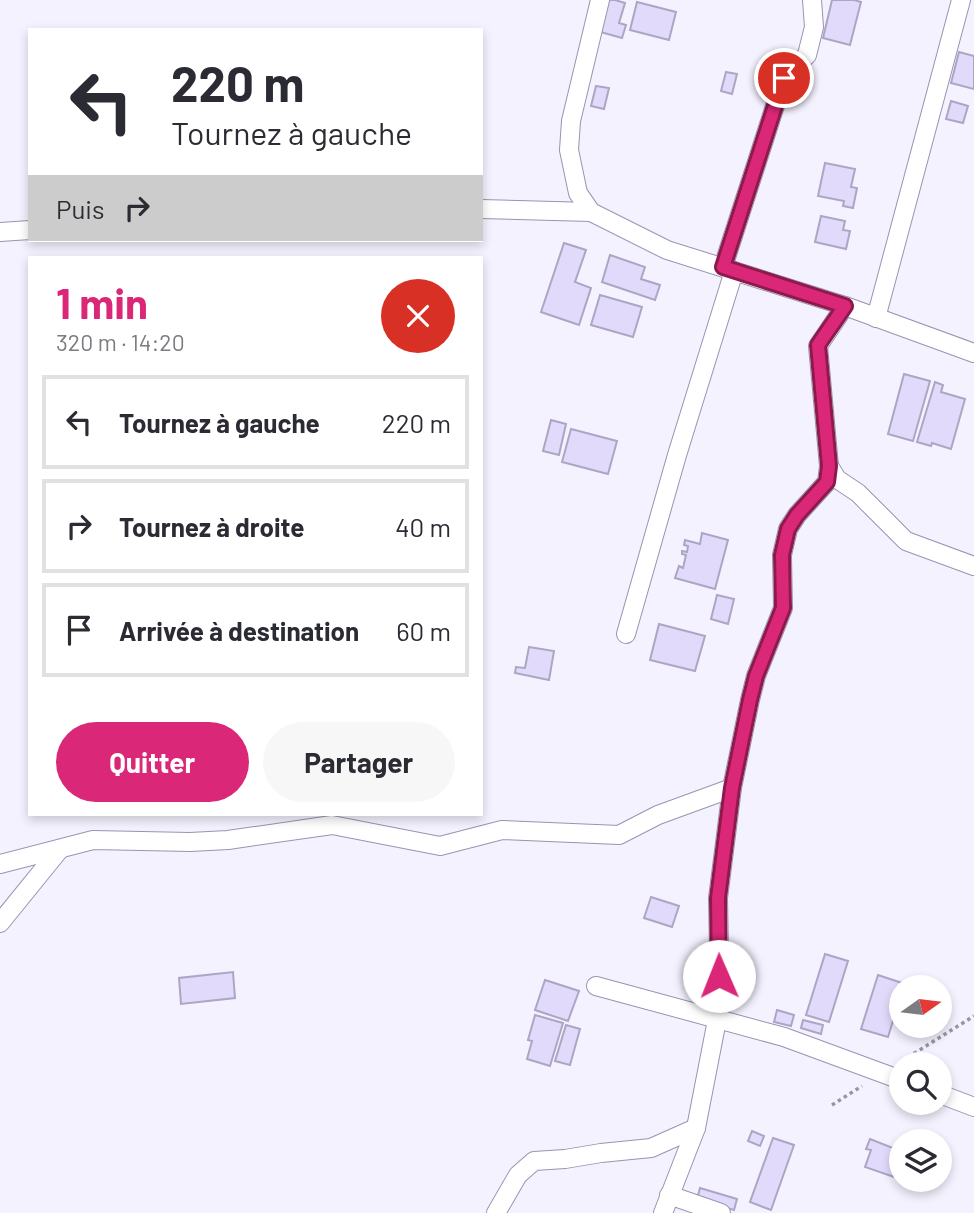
<!DOCTYPE html>
<html lang="fr">
<meta charset="utf-8">
<style>
:root{--surface:#fff;--page:#f7f7f7;--text:#2b2b33;--muted:#7c7c81;--line:#e1e1e2;--accent:#db2777}
body{margin:0;font-family:Barlow,sans-serif;background:var(--page);color:var(--text);height:100vh;display:flex;flex-direction:column;font-size:26px;white-space:nowrap}
*{box-sizing:border-box;margin:0}
p{font-size:23px;color:var(--muted)}
.icon{flex:none;width:38px;height:38px;fill:none;stroke:currentColor;stroke-width:2;stroke-linecap:round;stroke-linejoin:round}
.map{position:relative;flex:1;overflow:hidden}
.side{position:absolute;left:28px;top:256px;width:455px;height:560px;display:flex;flex-direction:column;background:var(--surface);border-radius:0px;box-shadow:0 4px 10px #0003}
.side>*{flex:none}
.guide{position:absolute;left:28px;top:28px;width:455px;height:214px;border-radius:0px;box-shadow:0 4px 10px #0003;background:#fff;color:var(--text);overflow:hidden}
.needle{width:46px;rotate:76deg}
.controls{position:absolute;left:889px;top:975px;display:grid;gap:14px}
.controls a{display:grid;place-items:center;width:63px;height:63px;border-radius:50%;background:var(--surface);box-shadow:0 4px 10px #0003;font-size:35px}
.pin{position:absolute;display:grid;place-items:center;width:60px;height:60px;color:#fff;margin:-30px;border:4px solid #fff;border-radius:50%;box-shadow:0 2px 7px #0007}
.me{position:absolute;width:77px;margin:-38px;rotate:359deg;stroke-linejoin:round;filter:drop-shadow(0 0 5px #0008)}
.turn{display:flex;align-items:center;gap:24px;height:147px;padding:0 28px;font-size:32px}
.turn .icon{width:91px;height:91px;stroke-width:2.5}
.turn b{display:block;font-size:49px;line-height:60px}
.then{display:flex;align-items:center;height:66px;padding:0 28px;background:#0003;gap:14px;font-size:26px}
.round{display:grid;place-items:center;flex:none;width:74px;height:74px;border-radius:37px;background:var(--page)}
.headline{display:flex;align-items:center;justify-content:space-between;height:119px;padding:0 28px}
h1{font-size:42px;font-weight:700;line-height:52px;color:var(--accent)}
.cta{display:flex;gap:14px;margin-top:auto;padding:14px 28px}
.cta a{flex:1;height:80px;border-radius:42px;background:var(--accent);color:#fff;font-size:28px;font-weight:700;line-height:80px;text-align:center}
.cta a+a{background:var(--page);color:var(--text)}
ul{padding:0;list-style:none}
li{display:flex;align-items:center;gap:21px;height:94px;margin:0 14px 10px;padding:0 14px;border:4px solid var(--line);border-radius:0px}
li div{flex:1}
li b{display:block;font-size:26px}
li em{font-style:normal}
.map>svg:first-child{display:block}
</style>
<div class="map">
<svg width="974" height="1213" viewBox="0 0 974 1213">
<rect width="100%" height="100%" fill="#f5f2ff"/>
<!-- building -->
<g fill="#e2dafb" stroke="#ada5c4" stroke-width="2">
<polygon points="606,0 615,0 625,3 619,23 626,25 622,38 597,31"/>
<polygon points="832,0 854,0 861,2 850,45 823,38"/>
<polygon points="637,2 676,12 669,40 630,30"/>
<polygon points="959,52 974,56 974,89 951,83"/>
<polygon points="726,72 737,74 732,94 721,91"/>
<polygon points="596,86 609,88 604,109 591,106"/>
<polygon points="951,101 968,106 963,123 946,119"/>
<polygon points="825,163 855,169 851,187 857,188 853,208 843,206 844,201 818,196"/>
<polygon points="821,216 845,221 843,230 850,231 846,249 815,242"/>
<polygon points="564,243 586,250 575,282 591,288 579,325 541,312"/>
<polygon points="610,255 645,267 641,279 660,285 655,300 602,282"/>
<polygon points="600,295 642,307 633,337 591,325"/>
<polygon points="904,374 930,381 913,441 888,434"/>
<polygon points="935,382 943,385 941,392 965,399 951,449 932,443 931,446 917,442"/>
<polygon points="551,420 566,424 559,455 543,451"/>
<polygon points="571,429 617,441 608,474 562,462"/>
<polygon points="702,533 728,540 715,589 675,578 679,566 683,568 686,555 682,554 682,551 687,552 688,546 684,545 685,540 700,544"/>
<polygon points="717,595 734,599 728,624 711,619"/>
<polygon points="659,624 705,636 695,671 650,660"/>
<polygon points="529,647 554,651 549,680 515,673 516,667 525,668"/>
<polygon points="651,897 679,906 672,927 644,918"/>
<polygon points="825,954 848,961 829,1022 806,1015"/>
<polygon points="233,972 235,998 181,1004 179,978"/>
<polygon points="878,975 905,984 904,987 901,987 901,995 888,1037 861,1029"/>
<polygon points="545,980 579,991 568,1021 535,1010"/>
<polygon points="777,1010 794,1015 791,1026 774,1022"/>
<polygon points="535,1015 563,1023 550,1066 527,1059 532,1041 528,1040"/>
<polygon points="803,1020 823,1025 821,1034 801,1028"/>
<polygon points="566,1025 580,1029 570,1065 555,1061"/>
<polygon points="752,1131 764,1136 760,1146 748,1141"/>
<polygon points="773,1138 794,1145 771,1210 750,1202"/>
<polygon points="870,1139 893,1148 891,1154 901,1158 894,1177 865,1167 871,1150 866,1149"/>
<polygon points="700,1188 737,1199 734,1210 697,1199"/>
</g>
<g fill="none" stroke-linecap="round" stroke-linejoin="round">
<defs>
<g id="street">
<polyline points="600,0 571,121 569,150 578,193 591,212 667,250 845,306 974,353"/>
<polyline points="481,209 591,212"/>
<polyline points="0,232 30,230"/>
<polyline points="723,267 784,78 807,55 814,27 812,0"/>
<polyline points="876,318 961,0"/>
<polyline points="829,466 837,479 858,493 906,541 974,566"/>
<polyline points="626,634 677,455 734,271"/>
<polyline points="0,864 93,840 190,842 228,840 332,825 440,846 502,830 619,835 658,815 732,788"/>
<polyline points="0,923 60,849"/>
<polyline points="596,986 784,1037 901,1080"/>
<polyline points="940,1094 974,1107"/>
<polyline points="669,1195 721,1213"/>
<polyline points="496,1213 518,1175 534,1161 565,1159 601,1153 651,1148 696,1128"/>
<polyline points="663,1213 696,1128 717,1020 720,1002 718,898 732,788 750,700 756,676 783,608 782,555 788,529 797,515 827,482 829,466 818,346 845,306"/>
</g>
</defs>
<!-- street casing -->
<use href="#street" stroke="#9a93b1" stroke-width="20"/>
<!-- path -->
<g stroke="#9895a2" stroke-width="3.5" stroke-dasharray="3.5 3.5" stroke-linecap="butt">
<polyline points="902,1061 974,1016"/>
<polyline points="832,1105 862,1086"/>
</g>
<!-- street -->
<use href="#street" stroke="#fff" stroke-width="18"/>
</g>
<g fill="none" stroke-linecap="round" stroke-linejoin="round">
<defs>
<polyline id="route" points="719,976 718,898 732,788 750,700 756,676 783,608 782,555 788,529 797,515 827,482 829,466 818,345 845,306 723,267 784,78"/>
</defs>
<!-- route casing -->
<use href="#route" stroke="#8e194d" stroke-width="18"/>
<!-- route -->
<use href="#route" stroke="#db2777" stroke-width="12"/>
</g>
</svg>
<div class="controls">
<a><svg class="needle" viewBox="-14 -14 28 28"><path d="M0-13l5 13h-10z" fill="#e53935"/><path d="M0 13l5-13h-10z" fill="#7c7c81"/></svg></a>
<a><svg class="icon" aria-label="search" viewBox="0 0 24 24"><circle cx="10" cy="10" r="6"/><path d="M15 15l6 6"/></svg></a>
<a><svg class="icon" aria-label="layers" viewBox="0 0 24 24"><path d="M12 4l9 5-9 5-9-5zM3 14l9 5 9-5"/></svg></a>
</div>
<div class="pin" style="left:784px;top:78px;background:#d93025"><svg class="icon" aria-label="arrive" viewBox="0 0 24 24"><path d="M6 21V4h12l-3 4 3 4H6"/></svg></div>
<svg class="me" style="left:719px;top:976px" viewBox="-20 -20 40 40"><circle r="19" fill="#fff"/><path d="M0-13L10 11 0 6-10 11z" fill="#db2777"/></svg>
<div class="guide">
<div class="turn"><svg class="icon" aria-label="left" viewBox="0 0 24 24"><path d="M17 20v-9H6M10 6l-5 5 5 5"/></svg><div><b>220 m</b>Tournez à gauche</div></div>
<div class="then">Puis<svg class="icon" aria-label="right" viewBox="0 0 24 24"><path d="M7 20v-9h11M14 6l5 5-5 5"/></svg></div>
</div>
<section class="side">
<div class="headline"><div><h1>1 min</h1><p>320 m · 14:20</p></div><a class="round" style="background:#d93025;color:#fff"><svg class="icon" aria-label="close" viewBox="0 0 24 24"><path d="M6 6l12 12M18 6L6 18"/></svg></a></div>
<ul>
<li><svg class="icon" aria-label="left" viewBox="0 0 24 24"><path d="M17 20v-9H6M10 6l-5 5 5 5"/></svg><div><b>Tournez à gauche</b></div><em>220 m</em></li>
<li><svg class="icon" aria-label="right" viewBox="0 0 24 24"><path d="M7 20v-9h11M14 6l5 5-5 5"/></svg><div><b>Tournez à droite</b></div><em>40 m</em></li>
<li><svg class="icon" aria-label="arrive" viewBox="0 0 24 24"><path d="M6 21V4h12l-3 4 3 4H6"/></svg><div><b>Arrivée à destination</b></div><em>60 m</em></li>
</ul>
<div class="cta"><a>Quitter</a><a>Partager</a></div>
</section>
</div>
